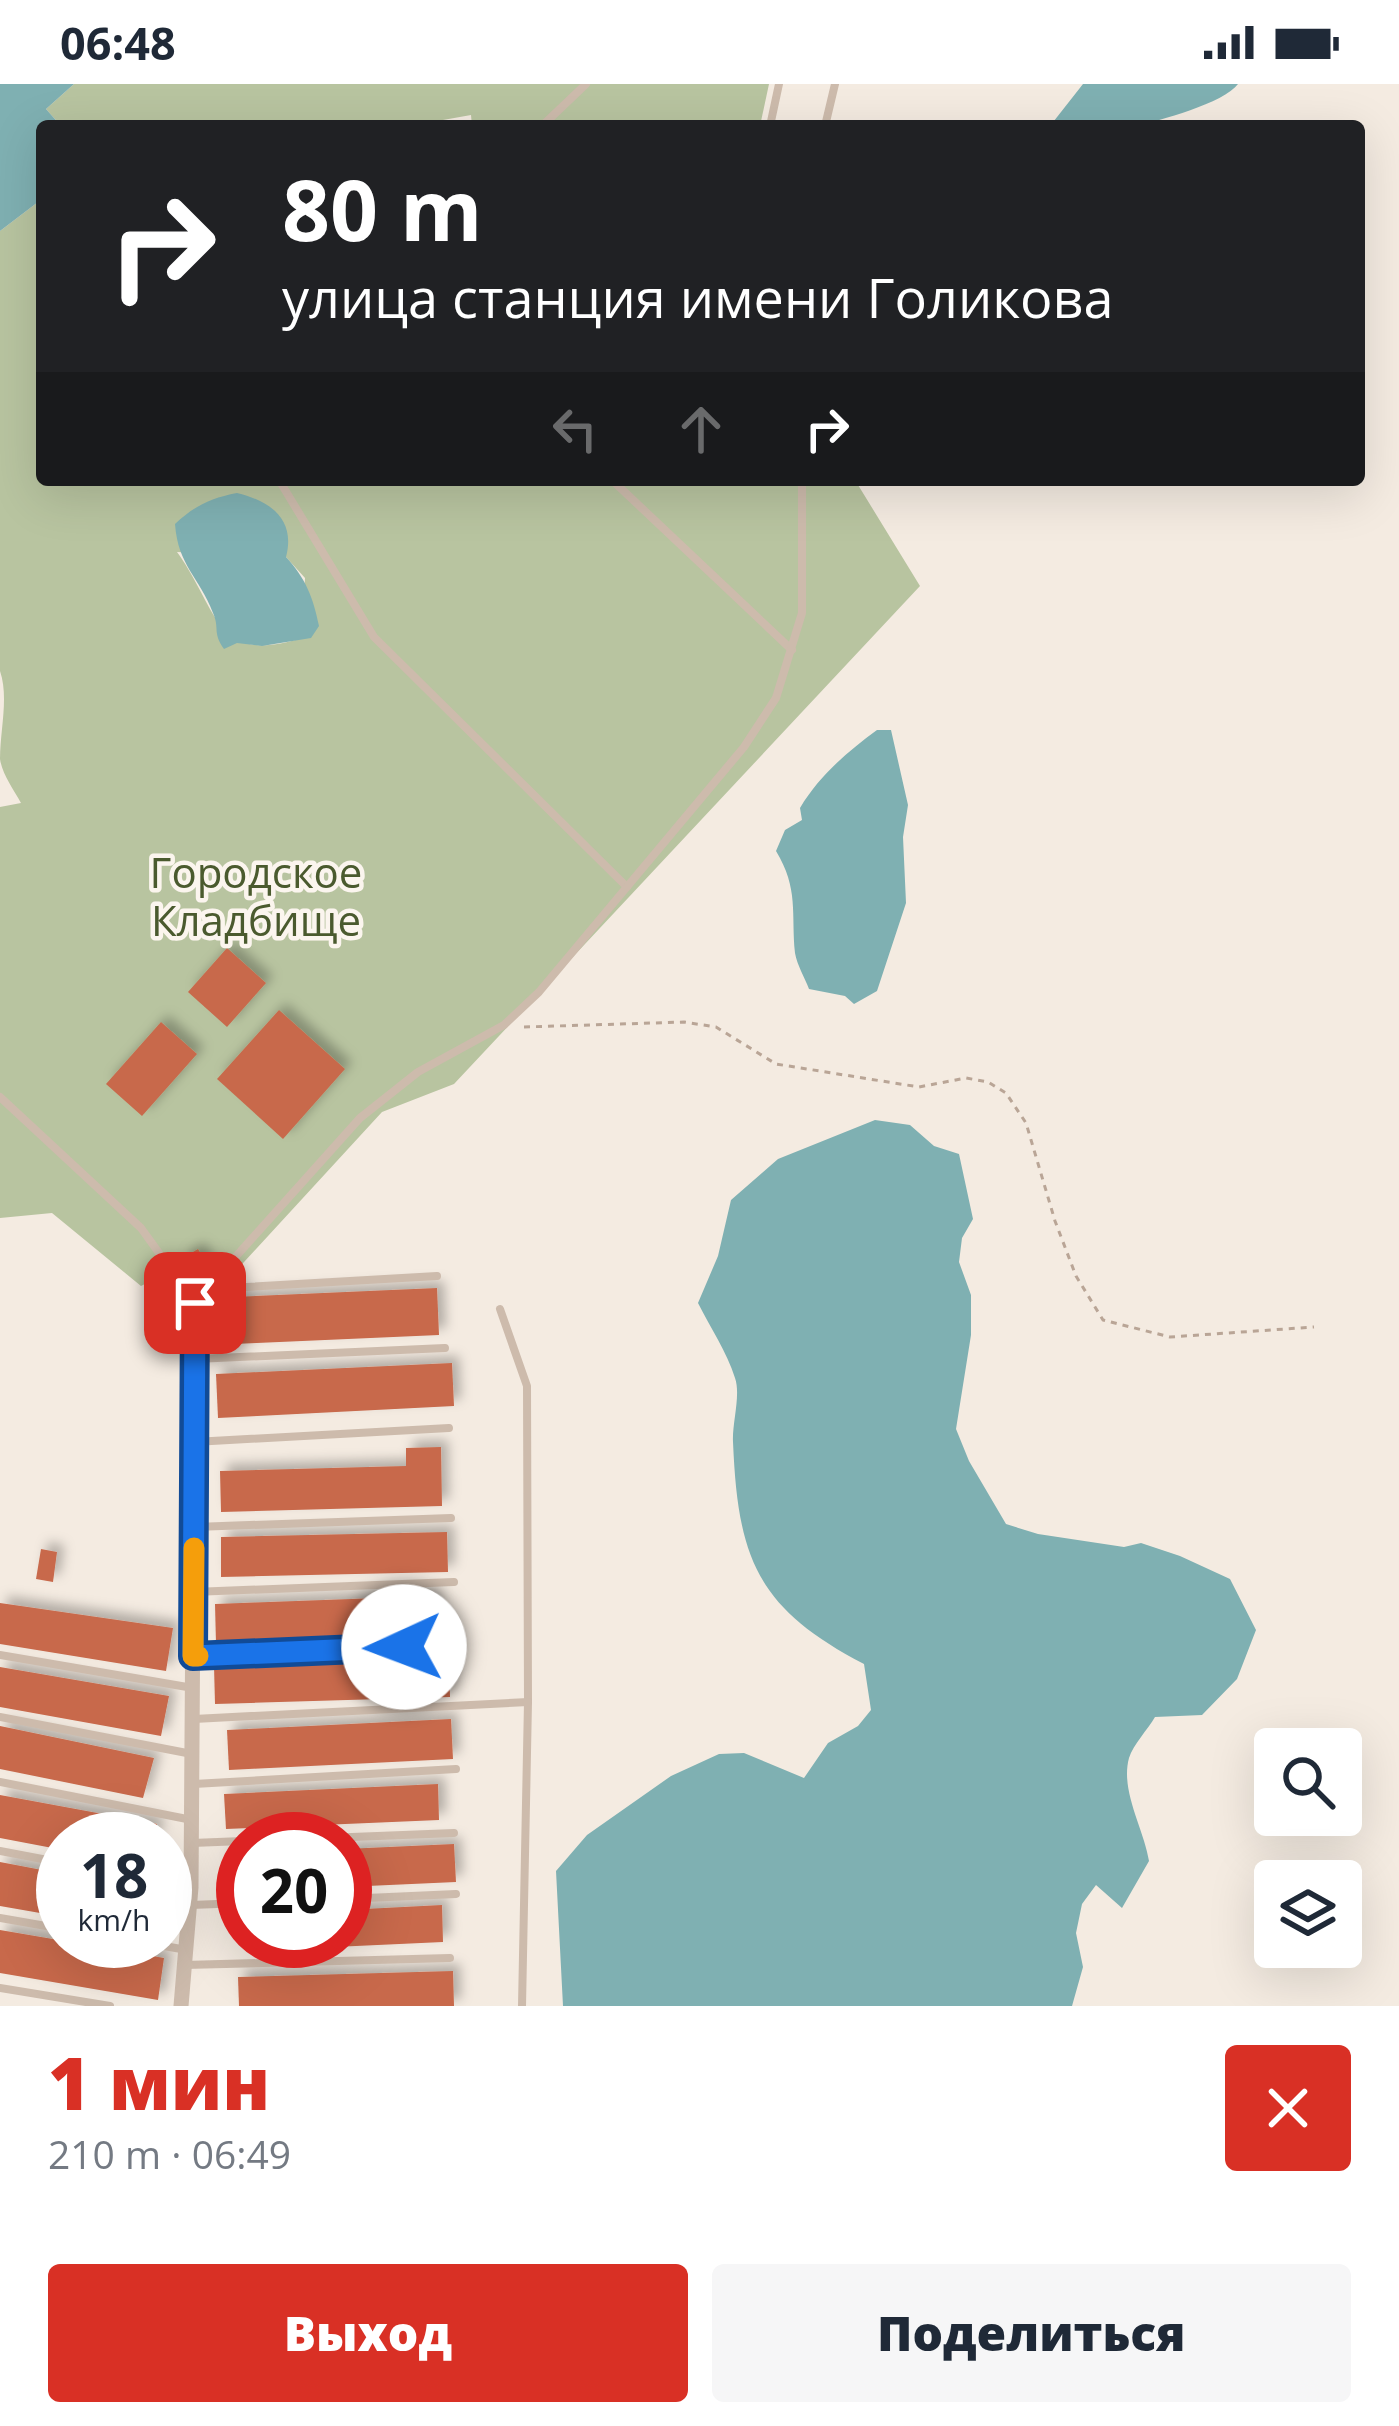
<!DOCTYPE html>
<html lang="ru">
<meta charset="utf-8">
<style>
:root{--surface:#fff;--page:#f6f6f7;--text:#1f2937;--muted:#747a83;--accent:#d93025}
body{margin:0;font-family:"Open Sans",sans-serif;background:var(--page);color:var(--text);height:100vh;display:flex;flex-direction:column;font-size:45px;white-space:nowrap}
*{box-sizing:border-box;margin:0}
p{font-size:39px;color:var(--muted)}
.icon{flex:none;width:66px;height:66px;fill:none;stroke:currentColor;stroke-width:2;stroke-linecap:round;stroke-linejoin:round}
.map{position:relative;height:1922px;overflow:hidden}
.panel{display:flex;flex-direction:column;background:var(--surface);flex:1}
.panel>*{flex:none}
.guide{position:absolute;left:36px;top:36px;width:1329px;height:366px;border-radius:12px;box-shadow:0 12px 48px #0002;background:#202124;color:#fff;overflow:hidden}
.buttons{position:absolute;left:1254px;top:1644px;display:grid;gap:24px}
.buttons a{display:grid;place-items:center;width:108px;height:108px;border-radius:12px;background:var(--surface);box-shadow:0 12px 48px #0002;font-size:60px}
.speed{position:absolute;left:36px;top:1728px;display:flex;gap:24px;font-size:60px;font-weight:700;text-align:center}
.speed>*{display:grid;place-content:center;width:156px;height:156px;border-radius:50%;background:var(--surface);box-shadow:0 12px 48px #0002;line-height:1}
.speed small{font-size:30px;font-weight:400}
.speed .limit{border:18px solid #d22;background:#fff;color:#111}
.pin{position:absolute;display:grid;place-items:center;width:102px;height:102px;color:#fff;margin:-51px;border-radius:24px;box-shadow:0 6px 18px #0006}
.me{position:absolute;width:132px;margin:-66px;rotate:268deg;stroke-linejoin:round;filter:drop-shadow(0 0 9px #0008)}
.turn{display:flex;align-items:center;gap:42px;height:252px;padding:0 48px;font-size:54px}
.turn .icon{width:156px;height:156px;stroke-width:2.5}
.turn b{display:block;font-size:84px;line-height:102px}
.lanes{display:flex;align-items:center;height:114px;padding:0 48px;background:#0003;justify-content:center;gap:60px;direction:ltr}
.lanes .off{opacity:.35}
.round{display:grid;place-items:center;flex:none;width:126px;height:126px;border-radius:12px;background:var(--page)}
.headline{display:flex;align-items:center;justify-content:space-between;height:204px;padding:0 48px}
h1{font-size:72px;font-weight:800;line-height:90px;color:var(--accent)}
.action{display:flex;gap:24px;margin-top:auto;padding:24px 48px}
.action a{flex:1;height:138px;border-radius:12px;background:var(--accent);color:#fff;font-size:48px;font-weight:800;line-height:138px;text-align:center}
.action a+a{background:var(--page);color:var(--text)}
.status{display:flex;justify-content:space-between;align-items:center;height:84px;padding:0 60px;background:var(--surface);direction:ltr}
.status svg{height:33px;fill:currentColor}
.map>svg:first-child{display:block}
</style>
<div class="status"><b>06:48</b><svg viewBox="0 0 49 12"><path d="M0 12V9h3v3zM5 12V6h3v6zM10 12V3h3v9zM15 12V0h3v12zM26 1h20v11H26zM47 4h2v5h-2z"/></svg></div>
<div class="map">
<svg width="1399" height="1922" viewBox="0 0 1399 1922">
<defs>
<filter id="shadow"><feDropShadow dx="7" dy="-7" stdDeviation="6" flood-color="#0004"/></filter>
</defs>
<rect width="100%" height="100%" fill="#f4ebe1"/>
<!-- green -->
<g fill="#b8c4a0" fill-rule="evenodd">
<polygon points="74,0 769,0 760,42 472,42 471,31 443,36 441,42 61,42 46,25"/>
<path d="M42 115V396H855L920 502 454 1000 382 1028 210 1215 176 1184 141 1202 52 1129 0 1134V723L21 719C14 706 2 690 0 675 0 645 9 614 0 587V147ZM177 468 286 473 305 494 302 554C214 582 218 524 177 468Z"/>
</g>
<!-- water -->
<g fill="#7fb0b2">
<polygon points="0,0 74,0 46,25 61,42 42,42 42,115 0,147"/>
<path d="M1083 0H1238C1224 19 1159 37 1135 42 1109 47 1077 42 1050 42Z"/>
<path d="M237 409C270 417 296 435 286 473 306 495 313 513 319 542L311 554 262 562 237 559 224 565C212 548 220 545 213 529 199 492 178 482 175 440 194 422 211 414 237 409Z"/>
<path d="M877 646H891L908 721 903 753 906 819 877 907 854 920 845 912 809 905C805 894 797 881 795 869 791 829 799 805 776 767L785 746 802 736 800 724C819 692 847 668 877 646Z"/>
<path d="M875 1036 910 1041 934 1062 959 1070 973 1135 962 1154 959 1178 971 1211V1251L956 1345 969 1377 1006 1440 1038 1450 1124 1463 1141 1459 1180 1472 1230 1495 1256 1546 1237 1595 1202 1631 1155 1633C1148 1645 1133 1661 1129 1674 1120 1707 1144 1745 1149 1777L1122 1824 1096 1801 1082 1820 1076 1849 1083 1883 1072 1922H563L556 1787 587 1751 671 1692 719 1670 744 1669 804 1694 828 1659 858 1642 871 1626 864 1580C757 1524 738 1475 733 1358 732 1339 741 1311 735 1294 727 1268 710 1243 698 1219L718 1172 731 1116 778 1075Z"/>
</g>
<!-- building -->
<g fill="#c8694b" filter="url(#shadow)">
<polygon points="227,864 266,899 227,943 188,908"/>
<polygon points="279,926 345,985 283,1055 217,995"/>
<polygon points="161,938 197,970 142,1032 106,1000"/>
<polygon points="198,1165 209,1183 191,1193 181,1175"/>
<polygon points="437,1204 439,1251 234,1260 232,1213"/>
<polygon points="452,1279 454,1322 218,1334 216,1290"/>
<polygon points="441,1363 442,1422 221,1428 220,1387 406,1382 406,1364"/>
<polygon points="447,1448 448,1488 221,1493 221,1453"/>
<polygon points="41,1465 57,1468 53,1498 36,1495"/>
<polygon points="434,1512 435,1553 216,1560 215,1520"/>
<polygon points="0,1519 173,1544 166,1587 0,1560"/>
<polygon points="449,1575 450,1613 215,1620 214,1582"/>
<polygon points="0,1583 169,1612 161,1652 0,1623"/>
<polygon points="451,1635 453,1675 229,1686 227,1646"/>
<polygon points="0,1642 154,1674 143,1714 0,1685"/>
<polygon points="438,1700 439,1736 226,1745 224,1710"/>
<polygon points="0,1711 157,1740 154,1755 63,1755 63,1766 0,1754"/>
<polygon points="454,1760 456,1798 345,1803 345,1765"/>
<polygon points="243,1770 243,1808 226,1808 225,1771"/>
<polygon points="0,1778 63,1790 63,1833 0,1822"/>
<polygon points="442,1821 443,1858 247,1867 247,1857 345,1857 345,1826"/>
<polygon points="0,1846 164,1874 158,1916 0,1889"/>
<polygon points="453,1887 454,1922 239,1922 238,1893"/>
</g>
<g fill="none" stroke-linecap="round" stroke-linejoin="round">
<!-- path -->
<polyline stroke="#b9a596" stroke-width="3" stroke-dasharray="6 6" stroke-linecap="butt" points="524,943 684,938 716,943 776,980 919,1003 966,994 988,998 1006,1009 1026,1039 1055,1137 1076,1192 1103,1236 1170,1253 1314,1243"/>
<!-- service -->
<g stroke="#cdbbac" stroke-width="8">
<polyline points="542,42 586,0"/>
<polyline points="770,42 779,0"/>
<polyline points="825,42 835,0"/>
<polyline points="279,396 374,553 627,803"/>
<polyline points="612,396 792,566"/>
<polyline points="0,1013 141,1144 195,1219"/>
<polyline points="202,1216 229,1204 437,1192"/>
<polyline points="196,1217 360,1034 418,988 504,941 539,908 744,663 776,614 802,529 802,396"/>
<polyline points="500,1225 527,1302 528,1618 522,1922"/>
<polyline points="195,1275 445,1264"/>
<polyline points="194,1358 449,1344"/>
<polyline points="195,1443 451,1434"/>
<polyline points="193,1508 454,1498"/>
<polyline points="0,1571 193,1604"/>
<polyline points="193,1572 446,1561"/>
<polyline points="0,1633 192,1670"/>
<polyline points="194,1635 528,1618"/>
<polyline points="0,1698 192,1736"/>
<polyline points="194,1700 456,1685"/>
<polyline points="301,1755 454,1749"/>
<polyline points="192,1759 243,1757"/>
<polyline points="0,1767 63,1779"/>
<polyline points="165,1798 191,1803"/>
<polyline points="345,1815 456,1810"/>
<polyline points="191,1821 243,1819"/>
<polyline points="0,1834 63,1845"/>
<polyline points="135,1857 187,1866"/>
<polyline points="185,1881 450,1874"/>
<polyline points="0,1904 110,1922"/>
</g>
<!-- minor -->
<polyline stroke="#cdbbac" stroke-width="15" points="181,1922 191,1803 195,1219"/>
</g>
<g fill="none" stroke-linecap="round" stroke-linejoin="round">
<defs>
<polyline id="route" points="195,1219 193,1572 404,1563"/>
</defs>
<!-- route casing -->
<use href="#route" stroke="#114b97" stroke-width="30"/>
<!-- route -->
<use href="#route" stroke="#1a73e8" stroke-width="21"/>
<!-- slow -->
<polyline stroke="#f59e0b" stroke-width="21" points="194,1464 193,1572 198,1572"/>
</g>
<g text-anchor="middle" stroke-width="9" stroke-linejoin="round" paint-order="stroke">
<!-- park labels -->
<g font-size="42" fill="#4a5a2e" stroke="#fbf5ee">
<text x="256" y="804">Городское<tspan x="256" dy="48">Кладбище</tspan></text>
</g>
</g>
</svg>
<div class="buttons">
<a><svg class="icon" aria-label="search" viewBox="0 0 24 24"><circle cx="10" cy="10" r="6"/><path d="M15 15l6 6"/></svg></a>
<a><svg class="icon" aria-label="layers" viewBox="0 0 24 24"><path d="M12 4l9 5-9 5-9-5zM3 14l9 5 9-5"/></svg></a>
</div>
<div class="speed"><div>18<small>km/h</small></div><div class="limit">20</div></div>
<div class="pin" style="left:195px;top:1219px;background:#d93025"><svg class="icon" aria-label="arrive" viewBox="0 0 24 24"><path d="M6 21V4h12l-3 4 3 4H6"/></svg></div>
<svg class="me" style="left:404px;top:1563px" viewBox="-20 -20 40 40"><circle r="19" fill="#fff"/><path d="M0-13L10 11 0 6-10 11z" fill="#1a73e8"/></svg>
<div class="guide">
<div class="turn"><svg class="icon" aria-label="right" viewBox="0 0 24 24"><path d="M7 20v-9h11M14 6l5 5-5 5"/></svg><div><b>80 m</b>улица станция имени Голикова</div></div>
<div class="lanes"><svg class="icon off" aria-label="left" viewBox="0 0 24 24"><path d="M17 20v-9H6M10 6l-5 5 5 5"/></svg><svg class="icon off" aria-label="ahead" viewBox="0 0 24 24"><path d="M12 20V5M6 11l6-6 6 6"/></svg><svg class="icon" aria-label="right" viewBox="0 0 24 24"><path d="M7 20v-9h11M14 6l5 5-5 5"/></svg></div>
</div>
</div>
<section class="panel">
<div class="headline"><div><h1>1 мин</h1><p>210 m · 06:49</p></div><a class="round" style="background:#d93025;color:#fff"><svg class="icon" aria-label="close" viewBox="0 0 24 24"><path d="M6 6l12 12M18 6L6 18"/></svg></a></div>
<div class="action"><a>Выход</a><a>Поделиться</a></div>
</section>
